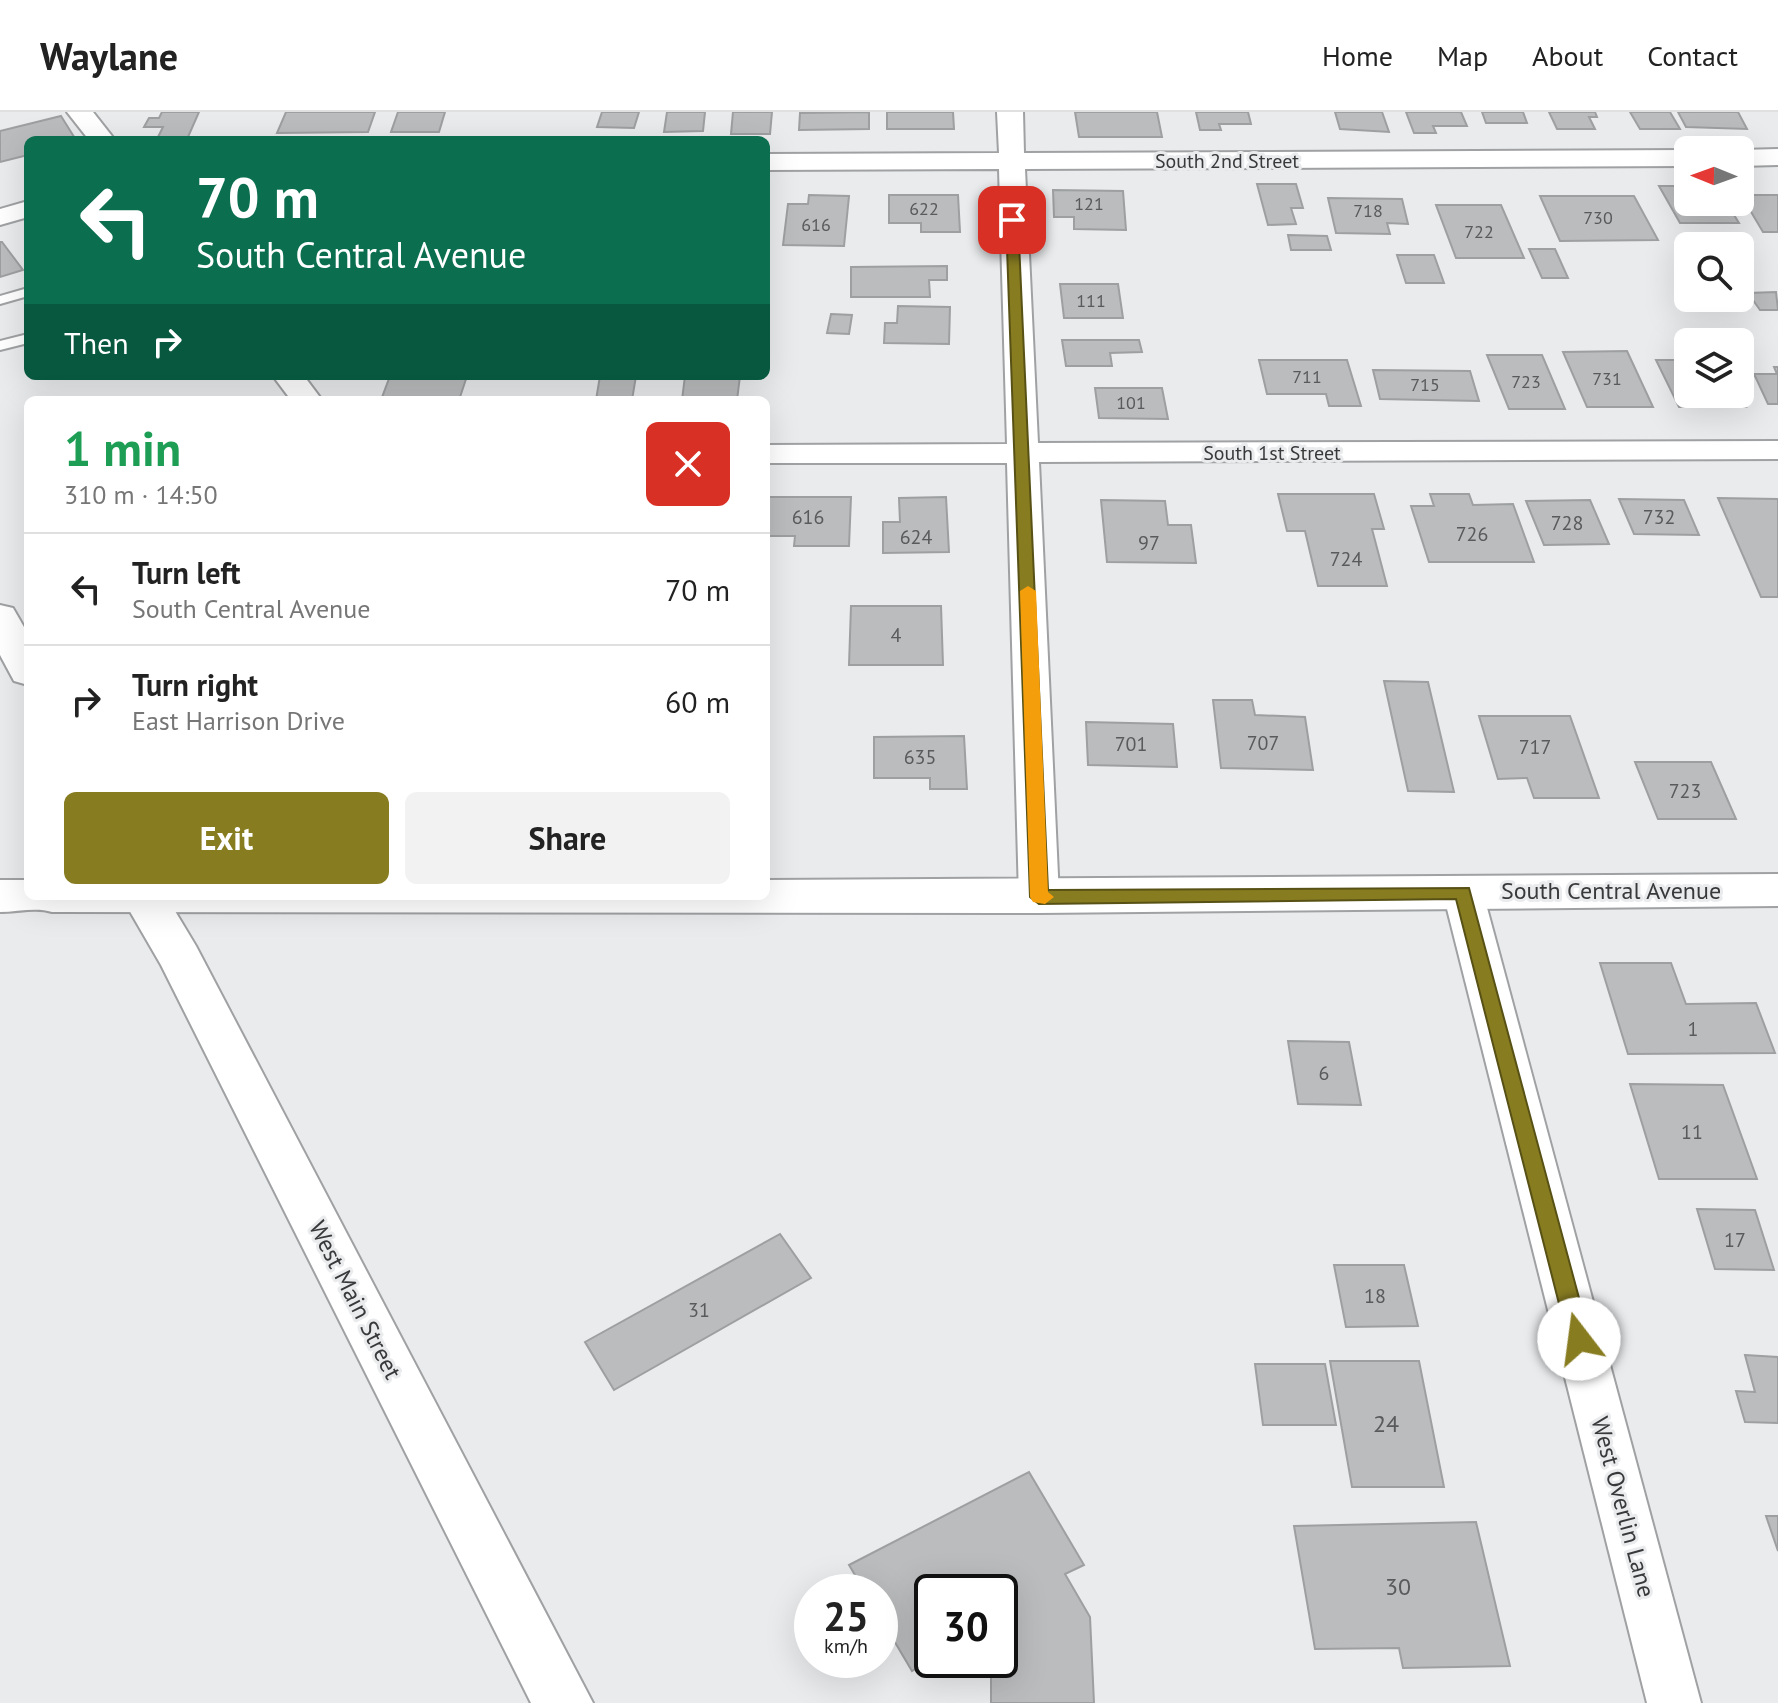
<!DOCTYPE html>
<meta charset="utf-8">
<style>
:root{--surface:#fff;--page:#f2f2f2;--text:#222;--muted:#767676;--line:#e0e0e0;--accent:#887c21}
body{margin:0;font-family:"PT Sans",sans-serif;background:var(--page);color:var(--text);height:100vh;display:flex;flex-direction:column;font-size:30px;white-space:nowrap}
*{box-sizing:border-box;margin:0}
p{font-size:26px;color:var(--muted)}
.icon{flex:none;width:44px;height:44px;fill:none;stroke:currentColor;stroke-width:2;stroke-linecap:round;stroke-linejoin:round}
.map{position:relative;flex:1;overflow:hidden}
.side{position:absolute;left:24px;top:284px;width:746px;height:504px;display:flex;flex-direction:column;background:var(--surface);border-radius:12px;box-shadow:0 8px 32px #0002}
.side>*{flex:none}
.banner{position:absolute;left:24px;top:24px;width:746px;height:244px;border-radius:12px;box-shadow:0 8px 32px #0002;background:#0b6e4f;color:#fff;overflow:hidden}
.needle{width:52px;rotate:271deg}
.tools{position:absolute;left:1674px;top:24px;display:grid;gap:16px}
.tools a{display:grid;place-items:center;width:80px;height:80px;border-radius:12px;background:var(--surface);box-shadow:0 8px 32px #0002;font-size:40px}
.speed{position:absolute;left:794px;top:1462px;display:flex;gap:16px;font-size:40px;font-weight:700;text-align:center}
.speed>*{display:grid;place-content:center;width:104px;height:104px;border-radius:50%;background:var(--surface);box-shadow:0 8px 32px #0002;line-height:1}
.speed small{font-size:20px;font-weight:400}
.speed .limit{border:4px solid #111;border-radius:12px;background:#fff;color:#111}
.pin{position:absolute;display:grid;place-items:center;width:68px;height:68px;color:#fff;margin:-34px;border-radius:16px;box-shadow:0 4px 12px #0006}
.me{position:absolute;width:88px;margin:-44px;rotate:345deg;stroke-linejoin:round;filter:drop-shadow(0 0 6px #0008)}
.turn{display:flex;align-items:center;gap:28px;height:168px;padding:0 40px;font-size:36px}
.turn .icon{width:104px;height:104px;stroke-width:2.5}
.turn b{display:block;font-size:56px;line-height:68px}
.then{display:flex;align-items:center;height:76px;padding:0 40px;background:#0003;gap:16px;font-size:30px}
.round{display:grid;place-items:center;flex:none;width:84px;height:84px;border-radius:12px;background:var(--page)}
.headline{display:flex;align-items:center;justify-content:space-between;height:136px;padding:0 40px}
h1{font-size:48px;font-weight:800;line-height:60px;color:#1e9e55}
.cta{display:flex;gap:16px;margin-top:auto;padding:16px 40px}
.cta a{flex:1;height:92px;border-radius:12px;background:var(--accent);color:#fff;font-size:32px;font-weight:800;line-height:92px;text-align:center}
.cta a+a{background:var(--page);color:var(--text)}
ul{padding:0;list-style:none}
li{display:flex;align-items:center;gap:24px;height:112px;padding:0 40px;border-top:2px solid var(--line)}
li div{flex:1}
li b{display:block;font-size:30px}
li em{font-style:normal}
header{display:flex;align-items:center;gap:48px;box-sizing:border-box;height:112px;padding:0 40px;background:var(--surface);border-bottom:2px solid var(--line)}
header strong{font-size:38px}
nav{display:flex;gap:44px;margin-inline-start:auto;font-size:28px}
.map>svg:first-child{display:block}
</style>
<header>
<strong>Waylane</strong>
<nav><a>Home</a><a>Map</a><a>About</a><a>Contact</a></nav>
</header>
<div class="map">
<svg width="1778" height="1591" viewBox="0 0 1778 1591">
<rect width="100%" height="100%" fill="#e9ebed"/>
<!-- building -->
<g fill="#babcbd" stroke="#9d9fa1" stroke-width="2">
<polygon points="162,0 199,0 188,25 158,25 163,15 144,15 149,6 159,6"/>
<polygon points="286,0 375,0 368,20 277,21"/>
<polygon points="398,0 445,0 439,20 391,20"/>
<polygon points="602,0 639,0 634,16 597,15"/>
<polygon points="667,0 705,0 703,19 664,20"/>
<polygon points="733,0 772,0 770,22 731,22"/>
<polygon points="869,0 869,17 799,18 800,1"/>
<polygon points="887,0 953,0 954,17 887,17"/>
<polygon points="1075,0 1157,0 1162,25 1079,25"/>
<polygon points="1196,0 1248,0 1251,12 1219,12 1221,18 1200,18"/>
<polygon points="1335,0 1382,0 1389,20 1340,17"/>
<polygon points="1406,0 1461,0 1467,14 1433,14 1436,21 1414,21"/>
<polygon points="1482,0 1523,0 1527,11 1486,11"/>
<polygon points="1549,0 1595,0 1597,5 1589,5 1595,17 1557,17"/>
<polygon points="1630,0 1670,0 1680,17 1640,17"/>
<polygon points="1678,0 1738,0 1747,17 1686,15"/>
<polygon points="61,4 76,28 28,28 28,43 0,50 0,19"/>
<polygon points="1257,72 1296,72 1303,96 1291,96 1296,112 1268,113"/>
<polygon points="1659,74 1688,74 1688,90 1726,90 1739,111 1680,111"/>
<polygon points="1053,78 1123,79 1126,118 1074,117 1074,105 1054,105"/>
<polygon points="809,83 849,84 844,134 783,133 788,92 808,92"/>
<polygon points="889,83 958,83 960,120 921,120 921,111 889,111"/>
<polygon points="1741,83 1778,83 1778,120 1763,120"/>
<polygon points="1540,84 1634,84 1658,128 1560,129"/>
<polygon points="1328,86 1402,87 1408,112 1387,111 1390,122 1336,121"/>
<polygon points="1436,93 1501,93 1524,146 1456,146"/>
<polygon points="1288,123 1327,124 1331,138 1291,138"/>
<polygon points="0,130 2,130 23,158 0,165"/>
<polygon points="1529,137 1555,137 1568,166 1542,166"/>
<polygon points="1397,143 1434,143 1444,171 1406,171"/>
<polygon points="947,154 947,168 929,168 930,185 851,185 851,155"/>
<polygon points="1060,172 1118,172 1123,206 1064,206"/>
<polygon points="1776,180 1778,198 1760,198 1748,181"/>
<polygon points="898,194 950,195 949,232 884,231 885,211 897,211"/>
<polygon points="831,202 852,203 849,222 827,221"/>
<polygon points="1062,228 1139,228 1142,240 1110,241 1112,254 1066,254"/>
<polygon points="1627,239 1653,295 1587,295 1563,240"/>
<polygon points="1487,243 1542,243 1565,297 1509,297"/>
<polygon points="1259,248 1347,248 1361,294 1329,294 1326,282 1267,282"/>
<polygon points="1656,248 1688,248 1688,282 1739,282 1746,295 1679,295"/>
<polygon points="1774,255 1778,255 1778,292 1768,292 1754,262 1777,262"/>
<polygon points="1373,258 1470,259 1479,289 1380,287"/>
<polygon points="390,264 467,264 459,288 381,288"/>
<polygon points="600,264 583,265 636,264 632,288 596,288"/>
<polygon points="685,264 740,264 737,288 682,288"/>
<polygon points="1095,276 1162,276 1168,307 1099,306"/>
<polygon points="1278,382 1374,382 1384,417 1372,417 1387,474 1318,474 1305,419 1287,419"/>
<polygon points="1430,382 1469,382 1473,393 1513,392 1534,450 1429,450 1411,394 1434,394"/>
<polygon points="766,385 851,385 849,434 794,434 795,424 766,424"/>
<polygon points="946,385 949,440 883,441 883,410 900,410 899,386"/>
<polygon points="1718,386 1778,387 1778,485 1761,485"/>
<polygon points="1619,387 1684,388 1699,423 1634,422"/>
<polygon points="1101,388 1165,389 1168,413 1191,413 1196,451 1107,450"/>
<polygon points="1590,388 1609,432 1544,433 1526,389"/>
<polygon points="851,494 941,494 943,553 849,553"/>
<polygon points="1384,569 1428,570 1454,680 1408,679"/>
<polygon points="1213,588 1252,588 1255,603 1305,605 1313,658 1221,656"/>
<polygon points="1479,604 1570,604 1599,686 1534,686 1527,666 1498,667"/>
<polygon points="1086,610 1173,612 1177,655 1088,653"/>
<polygon points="964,624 967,677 930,677 930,666 874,666 874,625"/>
<polygon points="1635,650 1711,650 1736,707 1658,707"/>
<polygon points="1600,851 1671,851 1686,892 1756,891 1775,941 1628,942"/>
<polygon points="1288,929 1349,930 1361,993 1298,992"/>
<polygon points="1630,972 1723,973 1757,1067 1659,1067"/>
<polygon points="1697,1097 1755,1098 1774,1158 1715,1157"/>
<polygon points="780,1122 811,1166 614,1278 585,1230"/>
<polygon points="1334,1153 1404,1153 1418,1214 1346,1215"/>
<polygon points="1745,1243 1778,1245 1778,1311 1745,1310 1736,1279 1755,1280"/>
<polygon points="1330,1249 1419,1249 1444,1375 1352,1375"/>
<polygon points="1255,1252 1325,1252 1336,1313 1263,1313"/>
<polygon points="1029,1360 1084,1453 1065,1462 1090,1505 1094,1591 991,1591 991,1548 1000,1548 1000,1480 932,1480 932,1546 912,1559 880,1505 880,1480 865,1480 849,1453"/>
<polygon points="1766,1404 1778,1404 1778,1439"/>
<polygon points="1476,1410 1510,1554 1403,1556 1399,1536 1315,1537 1294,1414"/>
</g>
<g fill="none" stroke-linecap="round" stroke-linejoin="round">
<defs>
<g id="lane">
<polygon points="28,176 28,184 0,192 0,184"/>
<polygon points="28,222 28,231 0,238 0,229"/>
</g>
<g id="street">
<polygon points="67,0 93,0 115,28 89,28"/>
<polygon points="997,0 1023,0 1024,41 1688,38 1688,54 1025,57 1038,331 1778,329 1778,347 1039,350 1059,785 1053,796 1039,800 1025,796 1019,785 1007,351 766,351 766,333 1007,332 999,57 766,58 766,42 999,41"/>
<polygon points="1778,37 1778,53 1740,54 1740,38"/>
<polygon points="28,89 28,105 0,113 0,97"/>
<polygon points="273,264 304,264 322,288 291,288"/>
<polygon points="1463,766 1477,770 1483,781 1701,1591 1647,1591 1443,781 1449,770"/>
</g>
<path id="secondary" d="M1778 762V794L1039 801 52 800C36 795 17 800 0 800V768H28V784H766V768Z"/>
<g id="primary">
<polygon points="0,493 13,496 28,522 28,573 14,569 0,543"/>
<polygon points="121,784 166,784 196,834 593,1591 531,1591 161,853"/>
</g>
</defs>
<!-- lane casing -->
<use href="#lane" stroke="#9fa1a3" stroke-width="4"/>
<!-- street casing -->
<use href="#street" stroke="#9fa1a3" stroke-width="4"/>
<!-- secondary casing -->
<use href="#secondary" stroke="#9fa1a3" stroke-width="4"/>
<!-- primary casing -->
<use href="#primary" stroke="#9fa1a3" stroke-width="4"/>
<!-- lane -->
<use href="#lane" fill="#fff" fill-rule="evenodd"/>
<!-- street -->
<use href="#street" fill="#fff" fill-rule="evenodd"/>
<!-- secondary -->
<use href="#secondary" fill="#fff" fill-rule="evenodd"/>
<!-- primary -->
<use href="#primary" fill="#fff" fill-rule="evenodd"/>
</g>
<!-- route -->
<polygon fill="#887c21" stroke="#585115" stroke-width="2" points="1012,104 1018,108 1048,778 1469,776 1590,1227 1587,1234 1579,1237 1572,1234 1568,1227 1456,787 1039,792 1030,785 1006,108"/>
<!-- slow -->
<polygon fill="#f59e0b" points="1028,474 1036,479 1048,780 1054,785 1045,792 1033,790 1030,785 1020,479"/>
<g text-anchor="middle" stroke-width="6" stroke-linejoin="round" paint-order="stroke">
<!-- far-number labels -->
<g font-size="18" fill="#585a5b">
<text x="1089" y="98">121</text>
<text x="924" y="103">622</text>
<text x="1368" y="105">718</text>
<text x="1598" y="112">730</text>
<text x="816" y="119">616</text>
<text x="1479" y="126">722</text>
<text x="1091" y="195">111</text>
<text x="1307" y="271">711</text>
<text x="1607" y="273">731</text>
<text x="1526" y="276">723</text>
<text x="1425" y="279">715</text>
<text x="1131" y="297">101</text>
</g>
<!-- far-street labels -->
<g font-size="20" fill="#38393a" stroke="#e9ebed">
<text x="1227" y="56">South 2nd Street</text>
<text x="1272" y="348">South 1st Street</text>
</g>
<!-- number labels -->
<g font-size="20" fill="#585a5b">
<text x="808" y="412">616</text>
<text x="1659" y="412">732</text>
<text x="1567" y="418">728</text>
<text x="1472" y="429">726</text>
<text x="916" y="432">624</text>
<text x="1149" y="438">97</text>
<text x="1346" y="454">724</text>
<text x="896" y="530">4</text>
<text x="1263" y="638">707</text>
<text x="1131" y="639">701</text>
<text x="1535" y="642">717</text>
<text x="920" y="652">635</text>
<text x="1685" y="686">723</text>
<text x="1693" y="924">1</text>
<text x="1324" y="968">6</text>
<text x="1692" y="1027">11</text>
<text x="1735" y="1135">17</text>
<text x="1375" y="1191">18</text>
<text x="699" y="1205">31</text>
</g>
<!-- street labels -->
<g font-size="24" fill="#38393a" stroke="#e9ebed">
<text x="1611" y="787">South Central Avenue</text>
<text transform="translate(355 1188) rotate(63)" y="8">West Main Street</text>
<text transform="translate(1623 1395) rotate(75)" y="8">West Overlin Lane</text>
</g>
<!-- near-number labels -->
<g font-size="24" fill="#585a5b">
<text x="1386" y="1320">24</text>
<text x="1398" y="1483">30</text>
</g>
</g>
</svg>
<div class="tools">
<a><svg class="needle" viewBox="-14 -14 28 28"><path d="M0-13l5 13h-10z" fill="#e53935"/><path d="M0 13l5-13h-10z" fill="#767676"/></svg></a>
<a><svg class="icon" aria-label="search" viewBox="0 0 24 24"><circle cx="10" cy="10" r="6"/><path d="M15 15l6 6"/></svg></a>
<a><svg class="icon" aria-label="layers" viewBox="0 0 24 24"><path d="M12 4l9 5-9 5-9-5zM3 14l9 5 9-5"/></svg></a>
</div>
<div class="speed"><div>25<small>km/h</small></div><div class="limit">30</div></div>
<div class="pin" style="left:1012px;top:108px;background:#d93025"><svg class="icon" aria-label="arrive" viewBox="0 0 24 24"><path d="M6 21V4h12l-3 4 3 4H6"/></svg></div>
<svg class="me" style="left:1579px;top:1227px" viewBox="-20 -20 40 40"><circle r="19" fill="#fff"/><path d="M0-13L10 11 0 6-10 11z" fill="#887c21"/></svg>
<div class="banner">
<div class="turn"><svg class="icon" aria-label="left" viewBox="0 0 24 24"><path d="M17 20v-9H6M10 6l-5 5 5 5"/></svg><div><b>70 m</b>South Central Avenue</div></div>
<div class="then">Then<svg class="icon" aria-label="right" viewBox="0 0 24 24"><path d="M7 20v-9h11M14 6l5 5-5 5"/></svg></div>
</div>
<section class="side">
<div class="headline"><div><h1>1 min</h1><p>310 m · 14:50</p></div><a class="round" style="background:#d93025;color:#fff"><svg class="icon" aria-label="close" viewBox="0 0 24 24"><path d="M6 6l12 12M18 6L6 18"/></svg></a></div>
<ul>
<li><svg class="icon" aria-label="left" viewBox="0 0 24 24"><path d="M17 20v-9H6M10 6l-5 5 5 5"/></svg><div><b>Turn left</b><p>South Central Avenue</p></div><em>70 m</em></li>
<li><svg class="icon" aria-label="right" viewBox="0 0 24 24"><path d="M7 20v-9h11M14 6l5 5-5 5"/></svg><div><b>Turn right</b><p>East Harrison Drive</p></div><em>60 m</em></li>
</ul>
<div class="cta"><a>Exit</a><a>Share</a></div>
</section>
</div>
